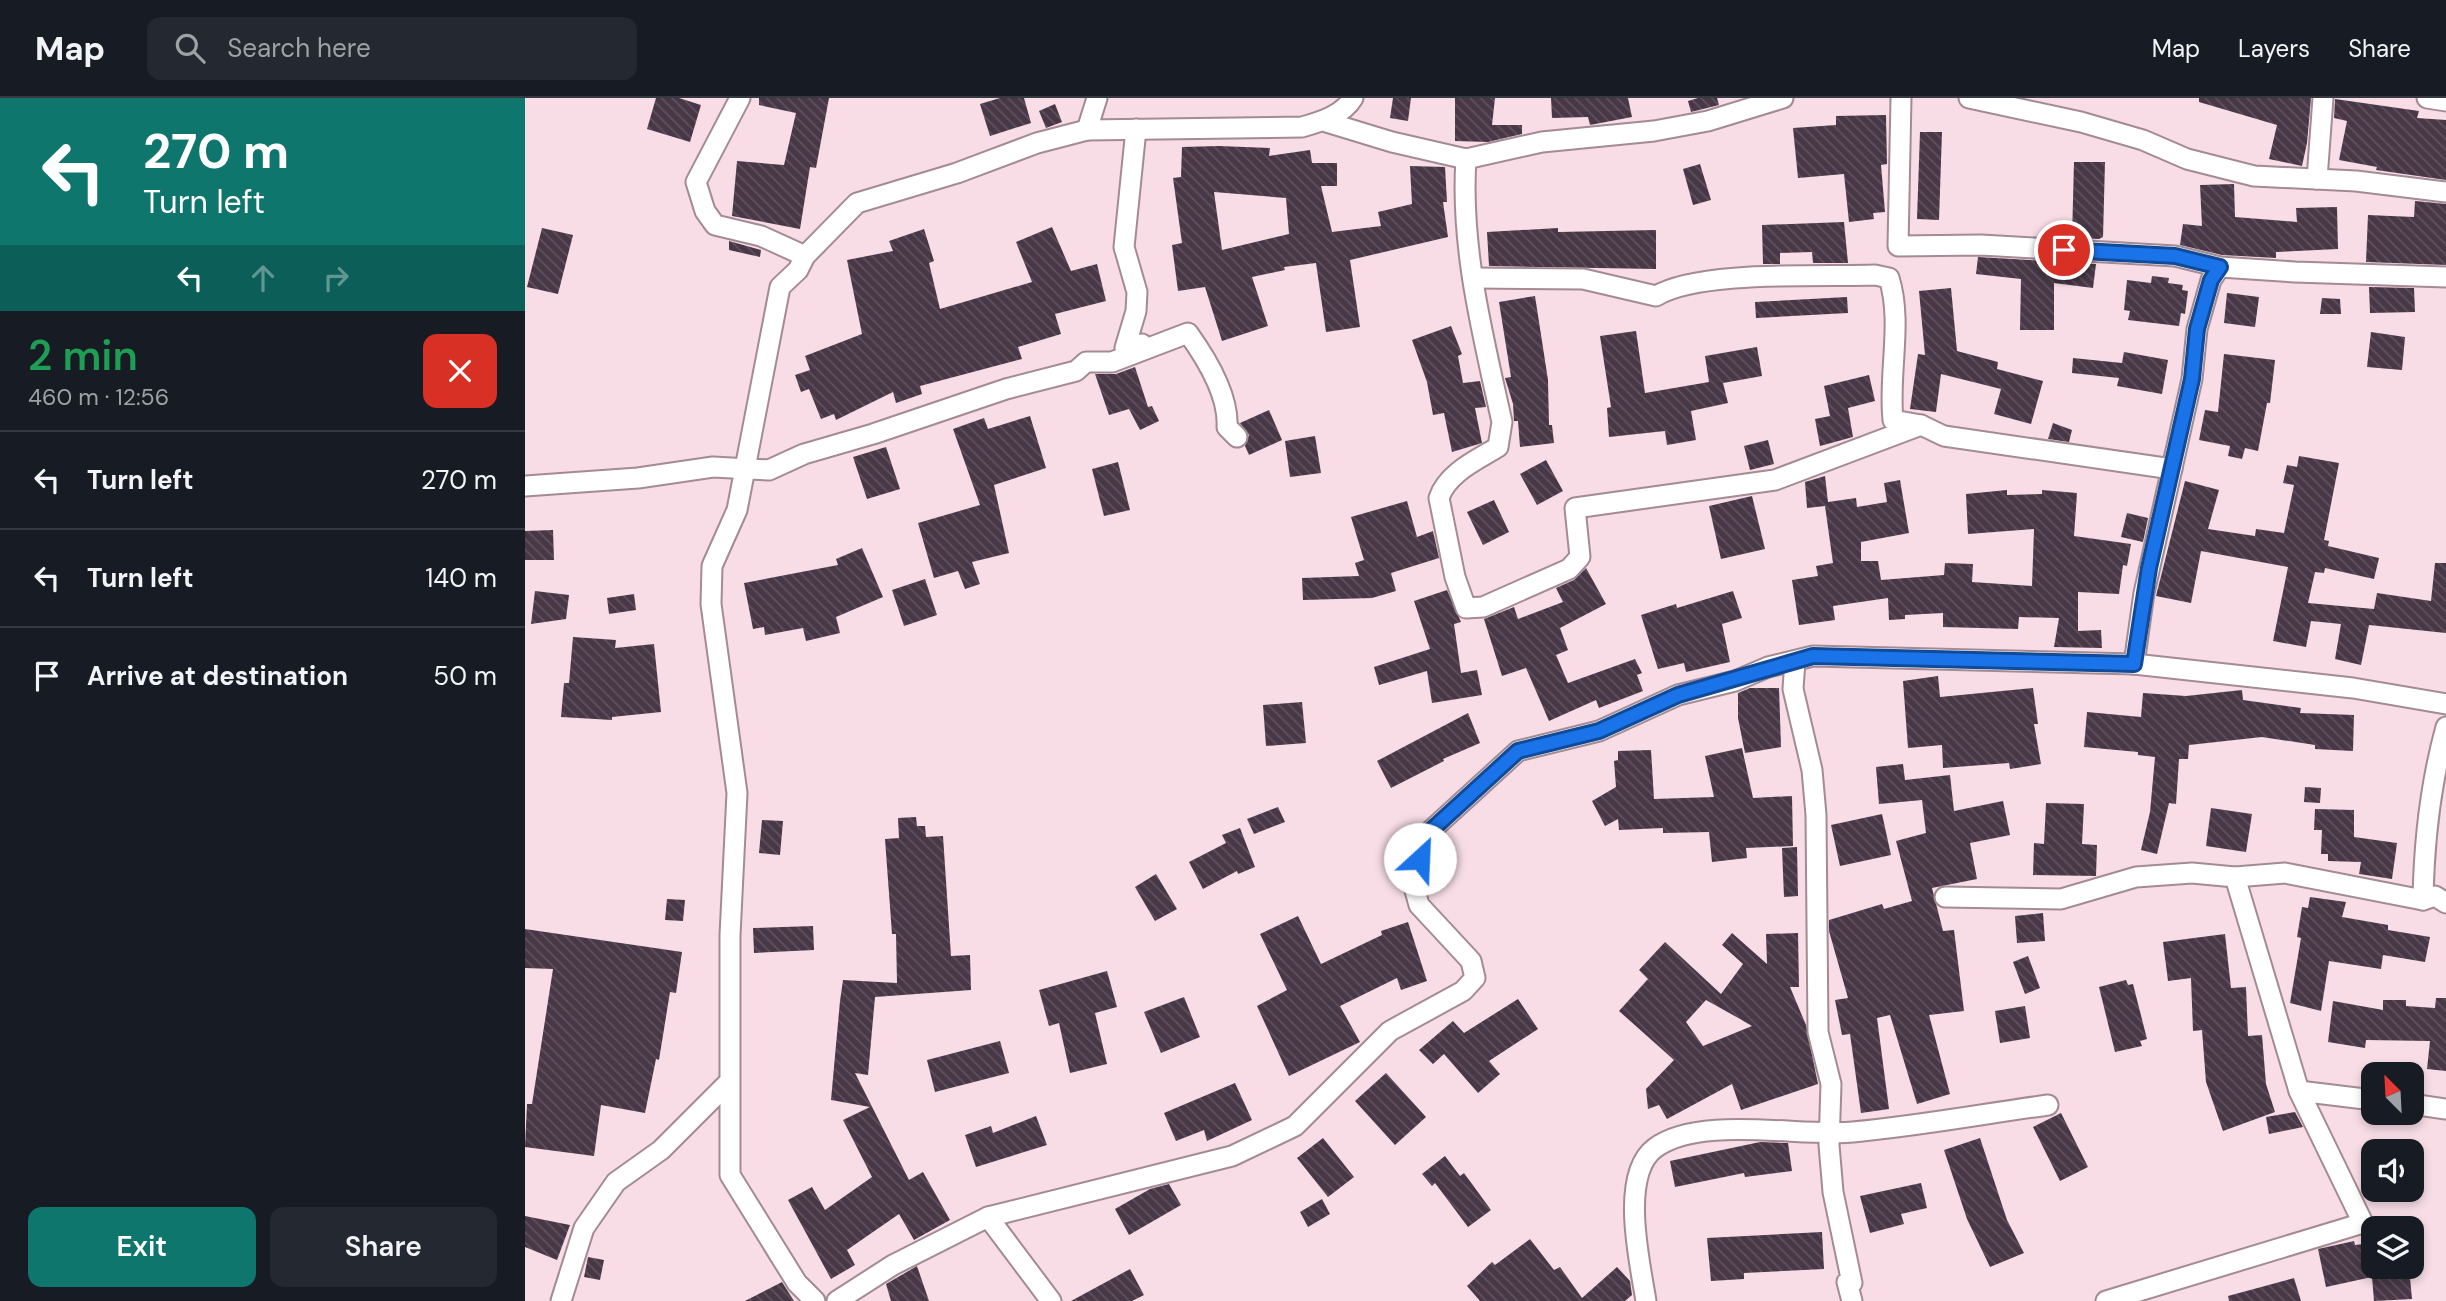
<!DOCTYPE html>
<meta charset="utf-8">
<style>
:root{--surface:#171b24;--page:#242831;--text:#f1f3f6;--muted:#9ea1a6;--line:#363941;--accent:#0f766e}
body{margin:0;font-family:"DM Sans",sans-serif;background:var(--page);color:var(--text);height:100vh;display:flex;flex-direction:column;font-size:26px;white-space:nowrap}
*{box-sizing:border-box;margin:0}
p{font-size:23px;color:var(--muted)}
.icon{flex:none;width:38px;height:38px;fill:none;stroke:currentColor;stroke-width:2;stroke-linecap:round;stroke-linejoin:round}
.map{position:relative;flex:1;overflow:hidden}
.drawer{display:flex;flex-direction:column;background:var(--surface);width:525px}
.drawer>*{flex:none}
.banner{background:#0f766e;color:#fff;overflow:hidden}
.needle{width:46px;rotate:336deg}
.tools{position:absolute;left:1836px;top:964px;display:grid;gap:14px}
.tools a{display:grid;place-items:center;width:63px;height:63px;border-radius:14px;background:var(--surface);box-shadow:0 4px 10px #0003;font-size:35px}
.pin{position:absolute;display:grid;place-items:center;width:60px;height:60px;color:#fff;margin:-30px;border:4px solid #fff;border-radius:50%;box-shadow:0 2px 7px #0007}
.me{position:absolute;width:77px;margin:-38px;rotate:25deg;stroke-linejoin:round;filter:drop-shadow(0 0 5px #0008)}
.turn{display:flex;align-items:center;gap:24px;height:147px;padding:0 28px;font-size:32px}
.turn .icon{width:91px;height:91px;stroke-width:2.5}
.turn b{display:block;font-size:49px;line-height:60px}
.lanes{display:flex;align-items:center;height:66px;padding:0 28px;background:#0003;justify-content:center;gap:35px;direction:ltr}
.lanes .off{opacity:.35}
.round{display:grid;place-items:center;flex:none;width:74px;height:74px;border-radius:14px;background:var(--page)}
.overview{display:flex;align-items:center;justify-content:space-between;height:119px;padding:0 28px}
h1{font-size:42px;font-weight:600;line-height:52px;color:#1e9e55}
.button{display:flex;gap:14px;margin-top:auto;padding:14px 28px}
.button a{flex:1;height:80px;border-radius:14px;background:var(--accent);color:#fff;font-size:28px;font-weight:600;line-height:80px;text-align:center}
.button a+a{background:var(--page);color:var(--text)}
ul{padding:0;list-style:none}
li{display:flex;align-items:center;gap:21px;height:98px;padding:0 28px;border-top:2px solid var(--line)}
li div{flex:1}
li b{display:block;font-size:26px}
li em{font-style:normal}
header{display:flex;align-items:center;gap:42px;box-sizing:border-box;height:98px;padding:0 35px;background:var(--surface);border-bottom:2px solid var(--line)}
header strong{font-size:33px}
nav{display:flex;gap:38px;margin-inline-start:auto;font-size:24px}
.search{width:490px;height:63px;background:var(--page);display:flex;align-items:center;gap:18px;box-sizing:border-box;padding:0 24px;border-radius:14px;color:var(--muted);font-size:26px}
main{display:flex;flex:1;min-height:0}
.map>svg:first-child{display:block}
</style>
<header>
<strong>Map</strong>
<div class="search"><svg class="icon" aria-label="search" viewBox="0 0 24 24"><circle cx="10" cy="10" r="6"/><path d="M15 15l6 6"/></svg>Search here</div>
<nav><a>Map</a><a>Layers</a><a>Share</a></nav>
</header>
<main>
<section class="drawer">
<div class="banner">
<div class="turn"><svg class="icon" aria-label="left" viewBox="0 0 24 24"><path d="M17 20v-9H6M10 6l-5 5 5 5"/></svg><div><b>270 m</b>Turn left</div></div>
<div class="lanes"><svg class="icon" aria-label="left" viewBox="0 0 24 24"><path d="M17 20v-9H6M10 6l-5 5 5 5"/></svg><svg class="icon off" aria-label="ahead" viewBox="0 0 24 24"><path d="M12 20V5M6 11l6-6 6 6"/></svg><svg class="icon off" aria-label="right" viewBox="0 0 24 24"><path d="M7 20v-9h11M14 6l5 5-5 5"/></svg></div>
</div>
<div class="overview"><div><h1>2 min</h1><p>460 m · 12:56</p></div><a class="round" style="background:#d93025;color:#fff"><svg class="icon" aria-label="close" viewBox="0 0 24 24"><path d="M6 6l12 12M18 6L6 18"/></svg></a></div>
<ul>
<li><svg class="icon" aria-label="left" viewBox="0 0 24 24"><path d="M17 20v-9H6M10 6l-5 5 5 5"/></svg><div><b>Turn left</b></div><em>270 m</em></li>
<li><svg class="icon" aria-label="left" viewBox="0 0 24 24"><path d="M17 20v-9H6M10 6l-5 5 5 5"/></svg><div><b>Turn left</b></div><em>140 m</em></li>
<li><svg class="icon" aria-label="arrive" viewBox="0 0 24 24"><path d="M6 21V4h12l-3 4 3 4H6"/></svg><div><b>Arrive at destination</b></div><em>50 m</em></li>
</ul>
<div class="button"><a>Exit</a><a>Share</a></div>
</section>
<div class="map">
<svg width="1921" height="1203" viewBox="0 0 1921 1203">
<defs>
<pattern id="building-back-hatch" width="6" height="6" patternUnits="userSpaceOnUse" patternTransform="scale(1.75)"><rect width="6" height="6" fill="#483847"/><path d="M-1 5l2 2M0 0l6 6M5-1l2 2" fill="none" stroke="#5f515e"/></pattern>
</defs>
<rect width="100%" height="100%" fill="#f8dde6"/>
<!-- building -->
<g fill="url(#building-back-hatch)" fill-rule="evenodd">
<polygon points="131,0 154,0 176,7 165,44 122,31"/>
<polygon points="234,0 304,0 291,70 285,69 275,131 207,118 212,63 259,67 271,15 234,7"/>
<polygon points="475,0 499,0 506,25 465,38 455,6"/>
<polygon points="868,0 886,0 883,23 865,20"/>
<polygon points="930,0 970,0 967,27 997,27 997,36 963,44 930,43"/>
<polygon points="1026,0 1103,0 1107,19 1065,27 1063,19 1027,20"/>
<polygon points="1173,0 1192,0 1194,7 1166,14 1163,3"/>
<polygon points="1674,0 1786,0 1782,45 1777,68 1744,61 1752,27 1674,4"/>
<polygon points="1810,1 1894,13 1892,20 1921,22 1921,82 1851,72 1852,69 1814,62 1822,23 1809,20"/>
<polygon points="530,6 537,24 521,30 514,13"/>
<polygon points="1361,17 1362,66 1356,67 1360,114 1348,115 1349,121 1324,124 1319,76 1273,80 1268,30 1311,27 1311,18"/>
<polygon points="1395,34 1417,34 1414,122 1392,121"/>
<path d="M694 48 745 50 744 58 785 52 787 65H812V88H796L807 134 856 128 853 114 887 106 885 68 920 69 922 104H918L923 139 825 162 835 229 801 234 791 165 759 169 760 172 727 179 743 228 697 243 680 189 653 193 647 147 657 145 648 80 656 79 657 49ZM689 94 761 100 764 136 697 152Z"/>
<polygon points="1549,64 1580,64 1578,139 1574,141 1547,140"/>
<polygon points="1175,66 1186,102 1168,107 1158,71"/>
<polygon points="1709,86 1710,119 1772,124 1771,110 1812,109 1813,151 1751,154 1751,160 1697,157 1655,147 1658,126 1677,128 1675,87"/>
<polygon points="1890,103 1921,106 1921,167 1841,164 1843,117 1889,119"/>
<polygon points="1319,124 1323,165 1288,165 1287,154 1255,155 1255,166 1238,166 1237,127"/>
<polygon points="527,129 546,173 572,166 581,203 530,216 536,236 493,249 497,261 395,288 397,296 371,305 368,294 311,322 309,316 296,321 284,291 276,294 270,277 285,272 280,258 337,236 322,162 368,153 364,143 399,131 409,163 404,165 415,211 507,184 491,144"/>
<polygon points="17,130 48,137 33,196 2,189"/>
<polygon points="1033,130 1033,134 1131,132 1131,171 964,168 962,134"/>
<polygon points="204,143 236,152 235,159 204,152"/>
<polygon points="1453,159 1571,166 1568,190 1529,185 1529,232 1495,232 1496,181 1451,176"/>
<polygon points="1627,178 1644,180 1643,185 1658,187 1657,192 1663,193 1660,216 1656,215 1654,228 1603,222 1605,213 1599,212 1602,182 1626,185"/>
<polygon points="1844,189 1889,190 1890,214 1845,215"/>
<polygon points="1426,190 1432,253 1473,264 1472,271 1518,283 1506,326 1469,316 1476,291 1416,276 1411,314 1385,311 1393,256 1400,257 1394,193"/>
<polygon points="1702,195 1734,199 1730,229 1699,225"/>
<polygon points="1010,198 1023,282 1024,327 1027,327 1029,345 995,349 993,323 989,323 988,306 980,280 986,279 974,204"/>
<polygon points="1322,199 1323,215 1231,220 1230,204"/>
<polygon points="1797,200 1815,201 1816,216 1795,216"/>
<polygon points="926,228 937,256 933,258 938,285 955,283 961,309 950,310 957,345 927,354 919,315 908,317 902,284 887,242"/>
<polygon points="1111,233 1120,295 1184,284 1180,258 1232,249 1237,278 1198,285 1203,305 1166,313 1171,342 1142,347 1140,333 1084,339 1082,310 1086,309 1075,238"/>
<polygon points="1846,234 1880,239 1877,272 1842,269"/>
<polygon points="1599,254 1643,262 1637,296 1592,288 1594,280 1547,275 1548,260 1597,265"/>
<polygon points="1699,256 1750,262 1745,305 1742,305 1733,353 1720,350 1717,361 1703,358 1705,348 1674,342 1680,312 1693,314"/>
<polygon points="610,269 623,309 627,308 634,323 615,332 604,311 584,317 570,276 591,276"/>
<polygon points="1344,277 1350,303 1323,310 1328,339 1295,348 1290,321 1305,318 1299,288"/>
<polygon points="744,312 757,342 724,357 720,348 724,337 715,325"/>
<polygon points="505,318 521,370 469,387 484,455 447,464 455,486 440,491 433,473 409,480 393,425 455,407 428,331 459,320 463,331"/>
<polygon points="1528,325 1547,332 1544,344 1523,341"/>
<polygon points="790,338 796,375 765,379 760,343"/>
<polygon points="1243,342 1249,366 1225,372 1219,348"/>
<polygon points="361,349 375,391 342,401 328,359"/>
<polygon points="1774,358 1814,365 1799,442 1804,443 1803,448 1854,460 1849,481 1800,470 1799,475 1790,474 1783,505 1849,511 1852,495 1906,503 1910,465 1921,465 1921,535 1844,527 1836,567 1810,561 1816,526 1786,523 1781,549 1748,543 1763,469 1676,453 1666,505 1631,498 1660,383 1694,392 1683,431 1730,438 1731,431 1759,435 1769,387 1758,385 1762,367 1772,369"/>
<polygon points="1021,362 1038,393 1012,407 995,376"/>
<polygon points="593,364 605,412 579,418 567,371"/>
<polygon points="1300,378 1303,404 1331,400 1332,409 1362,404 1359,385 1375,382 1384,435 1336,444 1336,463 1353,463 1356,482 1419,477 1420,465 1448,466 1447,484 1507,488 1509,431 1443,436 1441,396 1482,392 1482,397 1517,396 1517,392 1552,395 1549,438 1606,446 1602,468 1598,467 1594,496 1553,494 1553,533 1576,532 1577,550 1529,549 1534,520 1494,519 1493,531 1418,529 1418,515 1380,517 1380,521 1364,522 1363,500 1308,508 1310,522 1274,527 1267,482 1293,478 1291,468 1308,465 1300,408 1282,410 1280,384"/>
<polygon points="1227,398 1240,451 1196,461 1184,408"/>
<polygon points="969,402 984,434 958,447 942,414"/>
<polygon points="882,403 892,439 908,433 914,460 866,475 871,493 847,500 778,502 777,480 834,478 830,465 839,462 826,419"/>
<polygon points="1602,415 1623,420 1618,444 1596,439"/>
<polygon points="28,432 29,462 0,462 0,433"/>
<polygon points="337,450 358,499 311,519 315,535 281,543 278,530 240,537 239,529 228,531 219,485 313,467 311,461"/>
<polygon points="1061,470 1081,506 1035,530 1043,552 1031,557 1043,585 1110,561 1117,575 1112,577 1118,593 1074,610 1071,602 1024,623 1001,570 977,578 959,521 989,509 993,521 1038,504 1031,490 1049,482"/>
<polygon points="400,481 412,517 379,528 367,492"/>
<polygon points="922,492 936,524 929,526 936,575 952,572 957,597 907,605 902,573 854,587 849,569 905,551 889,503"/>
<polygon points="10,493 44,497 41,521 6,526"/>
<polygon points="1208,493 1217,520 1197,526 1205,564 1161,574 1159,565 1133,571 1116,517 1151,506 1152,510"/>
<polygon points="109,496 111,512 84,516 82,500"/>
<polygon points="48,539 91,542 90,550 129,546 136,614 87,619 87,622 36,619 39,585 44,585"/>
<polygon points="1413,578 1415,599 1508,590 1513,626 1509,626 1516,666 1485,671 1484,665 1418,670 1417,647 1383,650 1378,583"/>
<polygon points="1225,590 1254,590 1256,649 1220,655 1213,620 1213,595"/>
<polygon points="1717,592 1718,602 1776,610 1775,615 1829,617 1828,653 1790,651 1790,647 1737,639 1664,647 1663,661 1654,661 1651,706 1644,705 1632,756 1616,752 1625,714 1630,659 1613,657 1613,654 1559,649 1562,614 1616,619 1618,595 1661,598"/>
<polygon points="777,604 781,645 741,648 738,607"/>
<polygon points="943,615 955,645 918,661 919,663 866,690 852,663"/>
<polygon points="1217,650 1228,700 1267,698 1268,748 1221,750 1222,760 1187,764 1184,734 1138,735 1138,730 1094,732 1093,721 1080,728 1067,703 1091,689 1089,663 1093,662 1093,653 1126,652 1129,701 1189,699 1180,658"/>
<polygon points="1378,666 1380,682 1425,677 1429,713 1478,703 1485,737 1445,745 1452,781 1407,790 1418,833 1429,832 1439,913 1404,917 1425,996 1392,1006 1365,917 1352,920 1364,1011 1336,1015 1325,936 1317,937 1310,902 1323,900 1304,833 1304,822 1357,806 1359,811 1387,803 1371,743 1401,735 1397,702 1354,706 1351,669"/>
<polygon points="1780,689 1796,690 1795,705 1779,704"/>
<polygon points="1521,705 1559,706 1557,746 1572,747 1571,778 1508,777 1509,745 1519,746"/>
<polygon points="753,709 760,724 729,736 722,721"/>
<polygon points="1686,710 1727,716 1721,754 1681,748"/>
<polygon points="1790,711 1829,712 1829,739 1872,745 1867,781 1834,776 1836,764 1803,763 1803,756 1796,756 1797,732 1789,732"/>
<polygon points="1357,716 1366,757 1315,768 1306,727"/>
<polygon points="391,719 392,728 400,728 401,739 418,738 426,858 445,857 446,892 350,899 343,977 330,975 384,1082 398,1074 425,1122 389,1142 374,1116 322,1152 330,1167 306,1181 263,1102 287,1089 300,1112 347,1079 318,1022 345,1009 306,1002 315,903 318,882 372,885 371,836 367,836 360,741 374,740 373,720"/>
<polygon points="237,722 258,723 255,757 234,755"/>
<polygon points="715,730 730,769 713,776 712,773 678,791 664,764 701,745 697,737"/>
<polygon points="1272,749 1273,798 1259,799 1257,750"/>
<polygon points="631,776 652,811 630,823 610,789"/>
<polygon points="1785,799 1821,804 1817,819 1863,827 1863,832 1905,839 1900,864 1858,857 1856,871 1804,863 1796,913 1765,905 1776,840 1772,839 1777,809 1783,810"/>
<polygon points="142,801 160,802 158,823 140,822"/>
<polygon points="1518,815 1520,843 1492,845 1490,818"/>
<polygon points="773,818 796,866 857,837 856,833 883,824 902,883 876,892 872,880 815,908 835,944 764,978 732,908 762,892 735,836"/>
<polygon points="288,828 289,852 229,855 228,830"/>
<polygon points="0,831 157,854 151,895 145,894 134,962 131,961 120,1015 76,1007 69,1058 0,1049 2,1006 7,1006 28,871 0,870"/>
<path d="M1207 835 1242 866 1241 836 1273 835 1274 889H1265L1281 927 1293 986 1216 1012 1207 986 1142 1021 1134 1007 1123 1011 1121 991 1149 962 1094 913 1123 881 1114 872 1140 844 1196 896 1218 866 1197 847ZM1181 902 1215 921 1227 928 1178 948 1161 924Z"/>
<polygon points="1700,836 1706,890 1721,889 1723,938 1737,937 1741,986 1750,1014 1698,1033 1681,984 1677,932 1668,933 1666,880 1643,883 1638,844"/>
<polygon points="1503,858 1515,890 1500,896 1488,864"/>
<polygon points="582,873 592,909 570,915 582,966 545,975 534,925 524,928 514,892"/>
<polygon points="1601,882 1603,887 1608,886 1622,941 1615,943 1617,948 1590,954 1574,889"/>
<polygon points="659,899 675,939 636,955 619,914"/>
<polygon points="1911,900 1921,900 1921,973 1902,971 1905,943 1841,942 1840,950 1803,944 1808,903 1858,912 1858,902 1881,902 1881,908 1910,910"/>
<polygon points="993,901 1013,931 964,963 975,976 953,995 919,956 908,966 894,952 928,923 939,935"/>
<polygon points="1500,908 1505,940 1475,945 1470,913"/>
<polygon points="475,943 484,975 410,994 402,962"/>
<polygon points="861,975 901,1019 870,1047 830,1003"/>
<polygon points="710,985 727,1022 682,1043 679,1032 651,1043 639,1015"/>
<polygon points="1770,1014 1778,1029 1744,1036 1741,1019"/>
<polygon points="1536,1015 1563,1069 1535,1083 1508,1029"/>
<polygon points="511,1018 522,1047 451,1069 440,1037 466,1028 468,1035"/>
<polygon points="798,1040 829,1079 803,1099 772,1060"/>
<polygon points="1455,1040 1482,1122 1499,1155 1465,1169 1442,1121 1419,1052"/>
<polygon points="1235,1044 1263,1045 1267,1073 1220,1079 1219,1075 1150,1089 1145,1063"/>
<polygon points="920,1058 935,1078 939,1075 966,1112 943,1129 910,1085 907,1088 897,1076"/>
<polygon points="1396,1085 1402,1110 1376,1116 1379,1126 1345,1135 1335,1098"/>
<polygon points="644,1086 656,1107 604,1137 590,1111 625,1091"/>
<polygon points="797,1101 805,1116 783,1129 775,1114"/>
<polygon points="0,1118 45,1127 32,1162 0,1149"/>
<polygon points="1297,1134 1299,1171 1219,1175 1219,1181 1186,1183 1182,1140"/>
<polygon points="1005,1141 1029,1172 1035,1169 1057,1200 1092,1169 1105,1183 1107,1197 1100,1203 955,1203 942,1188 967,1164 970,1167"/>
<polygon points="1829,1143 1830,1147 1848,1145 1848,1169 1884,1169 1887,1201 1849,1203 1847,1179 1801,1189 1793,1151"/>
<polygon points="63,1159 79,1162 75,1182 59,1179"/>
<polygon points="392,1168 404,1203 366,1203 361,1186"/>
<polygon points="605,1171 619,1197 607,1203 546,1203"/>
<polygon points="1769,1180 1776,1203 1704,1203 1703,1198"/>
<polygon points="257,1184 269,1203 220,1203"/>
</g>
<g fill="none" stroke-linecap="round" stroke-linejoin="round">
<defs>
<g id="minor">
<polyline points="215,0 171,84 180,113 190,127 236,138 280,158"/>
<polyline points="1376,0 1373,148 1456,147 1650,158 1695,169 1770,174 1921,179"/>
<polyline points="1444,0 1556,24 1618,42 1662,61 1729,78 1831,83 1921,94"/>
<polyline points="1902,0 1921,3"/>
<polyline points="798,23 867,44 941,61 1017,44 1129,33 1183,23 1258,0"/>
<polyline points="611,31 599,149 612,194 611,213 600,250 617,246"/>
<polyline points="562,32 572,0"/>
<path d="M941 61C935 149 958 238 977 324L973 349C952 362 922 375 914 400L930 479 941 510 958 509 1044 471 1055 459 1050 410 1250 382 1396 327"/>
<polyline points="1792,81 1798,0"/>
<path d="M949 180 1058 181 1131 198C1174 172 1296 179 1350 177L1364 180C1378 224 1363 276 1368 322L1396 327 1419 338 1647 371"/>
<path d="M0 388 113 380 188 369 244 372 279 356 348 336 481 291 551 273 561 264H587L663 235C681 260 704 297 702 329L712 339"/>
<polyline points="1270,563 1268,591 1287,672 1291,717 1293,934 1306,986 1304,1047 1308,1094 1327,1185 1322,1184 1327,1203"/>
<polyline points="1609,566 1619,495 1667,281 1672,231 1686,182 1695,169"/>
<path d="M1420 799 1536 801 1611 779 1667 775 1710 779 1760 775 1898 802C1899 742 1905 687 1921 629"/>
<polyline points="1898,802 1910,798 1921,805"/>
<polyline points="1774,993 1848,1002"/>
<polyline points="1886,1006 1921,1011"/>
<polyline points="463,1119 526,1203"/>
<polyline points="36,1203 59,1130 91,1084 136,1052 202,986"/>
<path d="M290 1203 272 1185 205 1077V837L212 695 186 506 187 468 212 412 255 189 273 172 280 158 332 105 432 75 512 45 562 32 777 29C795 24 818 17 828 0"/>
<polyline points="312,1203 368,1167 463,1119 707,1058 770,1028 865,933 938,893 950,880 946,863 894,807 888,785 901,737 993,653 1074,633 1153,597 1210,583 1243,569 1288,558 1609,566 1828,590 1921,606"/>
<path d="M1121 1203C1115 1165 1094 1077 1130 1050 1174 1017 1275 1039 1328 1034 1393 1028 1458 1016 1523 1007"/>
<polyline points="1581,1203 1838,1125 1774,993 1710,779"/>
</g>
</defs>
<!-- minor casing -->
<use href="#minor" stroke="#a38a93" stroke-width="23"/>
<!-- minor -->
<use href="#minor" stroke="#fff" stroke-width="19"/>
</g>
<g fill="none" stroke-linecap="round" stroke-linejoin="round">
<defs>
<polyline id="route" points="895,761 901,737 993,653 1074,633 1153,597 1288,558 1609,566 1624,470 1667,281 1672,231 1686,182 1695,169 1650,158 1539,152"/>
</defs>
<!-- route casing -->
<use href="#route" stroke="#114b97" stroke-width="18"/>
<!-- route -->
<use href="#route" stroke="#1a73e8" stroke-width="12"/>
</g>
</svg>
<div class="tools">
<a><svg class="needle" viewBox="-14 -14 28 28"><path d="M0-13l5 13h-10z" fill="#e53935"/><path d="M0 13l5-13h-10z" fill="#9ea1a6"/></svg></a>
<a><svg class="icon" aria-label="sound" viewBox="0 0 24 24"><path d="M4 9h4l5-4v14l-5-4H4zM17 9q2 3 0 6"/></svg></a>
<a><svg class="icon" aria-label="layers" viewBox="0 0 24 24"><path d="M12 4l9 5-9 5-9-5zM3 14l9 5 9-5"/></svg></a>
</div>
<div class="pin" style="left:1539px;top:152px;background:#d93025"><svg class="icon" aria-label="arrive" viewBox="0 0 24 24"><path d="M6 21V4h12l-3 4 3 4H6"/></svg></div>
<svg class="me" style="left:895px;top:761px" viewBox="-20 -20 40 40"><circle r="19" fill="#fff"/><path d="M0-13L10 11 0 6-10 11z" fill="#1a73e8"/></svg>
</div>
</main>
